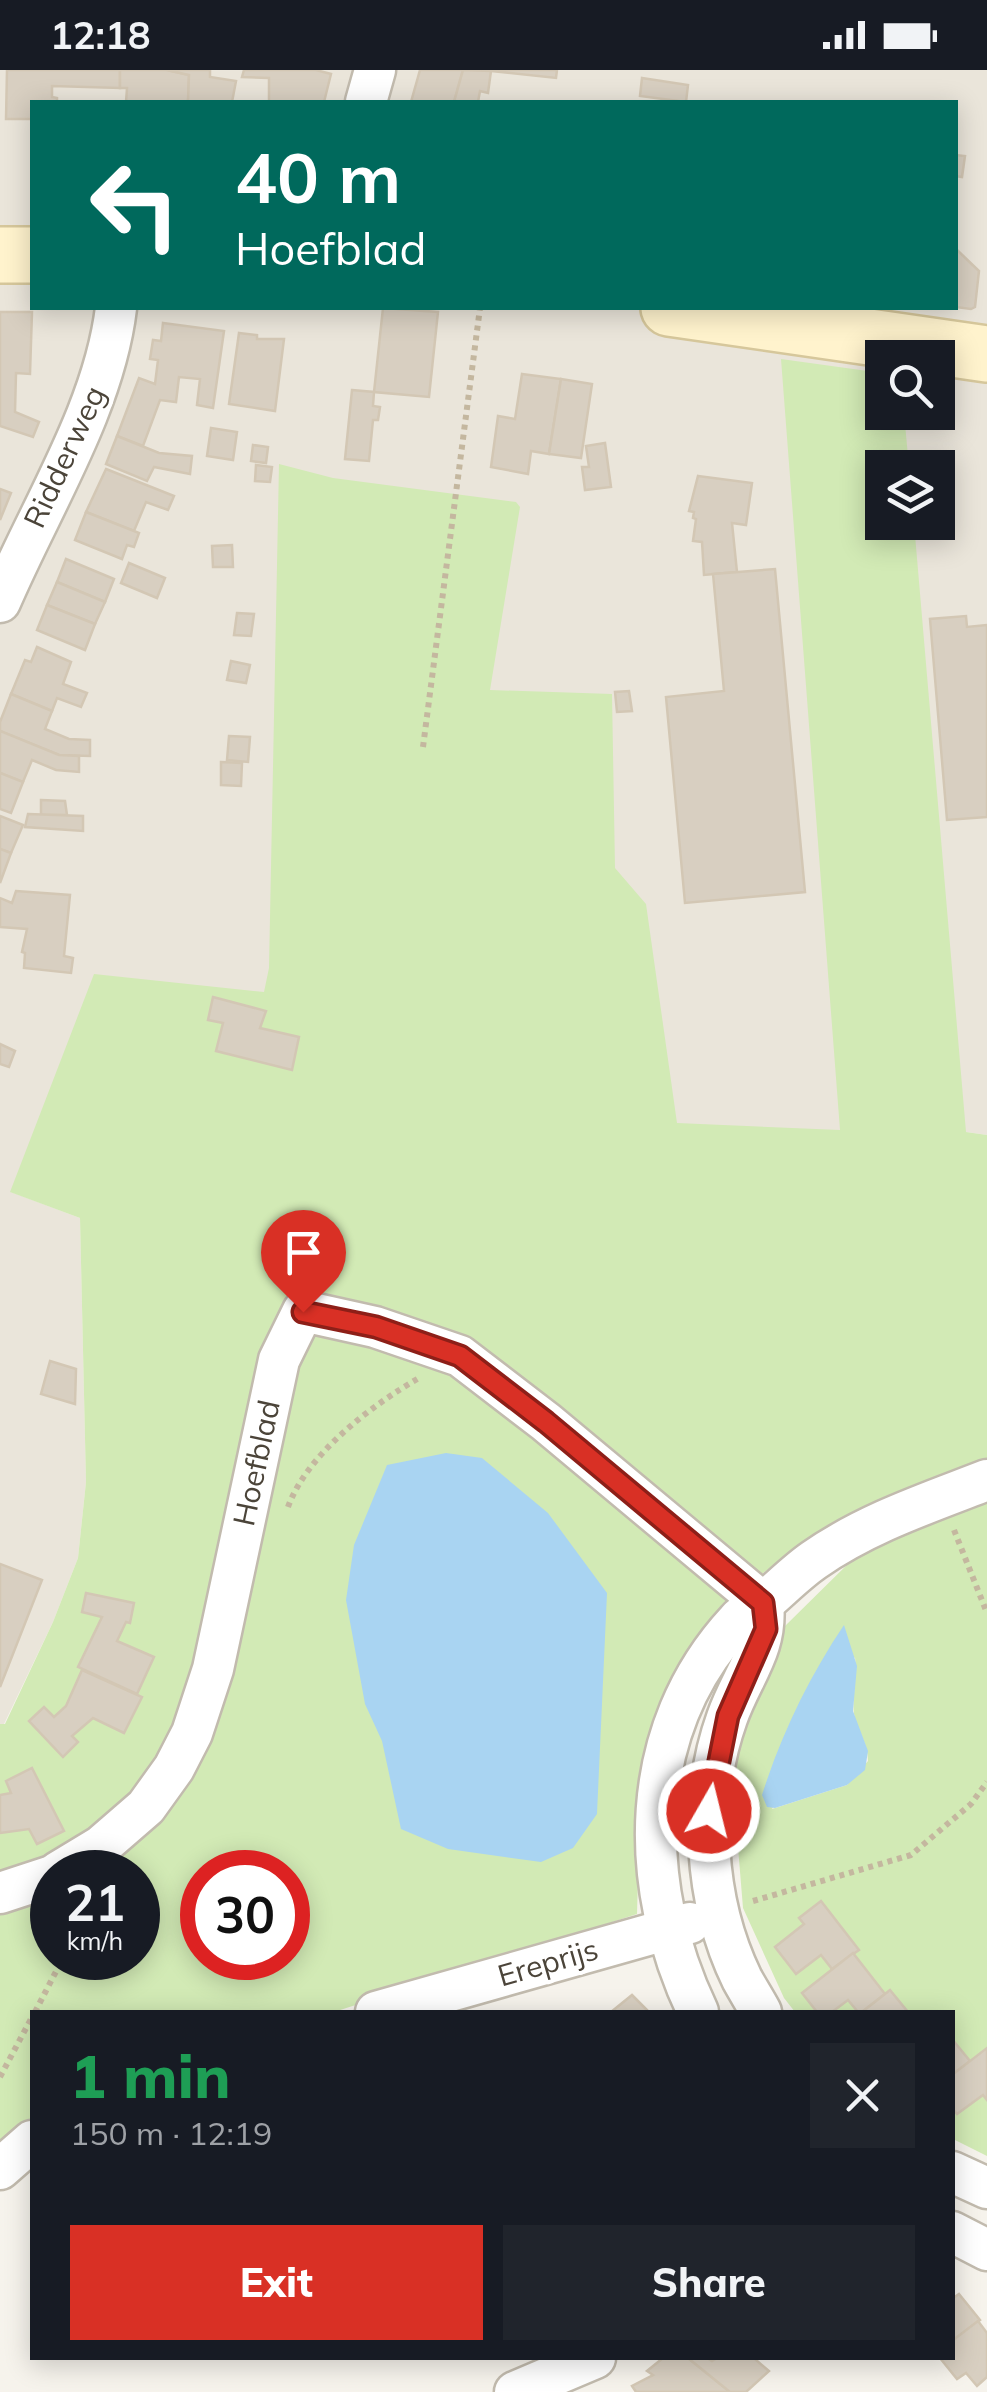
<!DOCTYPE html>
<meta charset="utf-8">
<style>
:root{--surface:#171b24;--page:#20242c;--text:#f1f3f6;--muted:#9ea1a6;--accent:#d93025}
body{margin:0;font-family:Mulish,sans-serif;background:var(--page);color:var(--text);height:100vh;display:flex;flex-direction:column;font-size:38px;white-space:nowrap}
*{box-sizing:border-box;margin:0}
p{font-size:32px;color:var(--muted)}
.icon{flex:none;width:55px;height:55px;fill:none;stroke:currentColor;stroke-width:2;stroke-linecap:round;stroke-linejoin:round}
.map{position:relative;flex:1;overflow:hidden}
.drawer{position:absolute;left:30px;top:1940px;width:925px;height:350px;display:flex;flex-direction:column;background:var(--surface);border-radius:0px;box-shadow:0 5px 25px #0003}
.drawer>*{flex:none}
.hud{position:absolute;left:30px;top:30px;width:928px;height:210px;border-radius:0px;box-shadow:0 5px 25px #0003;background:#00695c;color:#fff;overflow:hidden}
.controls{position:absolute;left:865px;top:270px;display:grid;gap:20px}
.controls a{display:grid;place-items:center;width:90px;height:90px;border-radius:0px;background:var(--surface);box-shadow:0 5px 25px #0003;font-size:50px}
.speed{position:absolute;left:30px;top:1780px;display:flex;gap:20px;font-size:50px;font-weight:700;text-align:center}
.speed>*{display:grid;place-content:center;width:130px;height:130px;border-radius:50%;background:var(--surface);box-shadow:0 5px 25px #0003;line-height:1}
.speed small{font-size:25px;font-weight:400}
.speed .limit{border:15px solid #d22;background:#fff;color:#111}
.pin{position:absolute;display:grid;place-items:center;width:85px;height:85px;color:#fff;margin:-102px -42px;border-radius:50% 50% 50% 0;rotate:-45deg;box-shadow:0 0 10px #0007}
.pin .icon{rotate:45deg}
.me{position:absolute;width:110px;margin:-55px;rotate:8deg;stroke-linejoin:round;filter:drop-shadow(0 0 8px #0008)}
.turn{display:flex;align-items:center;gap:35px;height:210px;padding:0 40px;font-size:45px}
.turn .icon{width:130px;height:130px;stroke-width:2.5}
.turn b{display:block;font-size:70px;line-height:85px}
.round{display:grid;place-items:center;flex:none;width:105px;height:105px;border-radius:0px;background:var(--page)}
.overview{display:flex;align-items:center;justify-content:space-between;height:170px;padding:0 40px}
h1{font-size:60px;font-weight:800;line-height:75px;color:#1e9e55}
.action{display:flex;gap:20px;margin-top:auto;padding:20px 40px}
.action a{flex:1;height:115px;border-radius:0px;background:var(--accent);color:#fff;font-size:40px;font-weight:800;line-height:115px;text-align:center}
.action a+a{background:var(--page);color:var(--text)}
.status{display:flex;justify-content:space-between;align-items:center;height:70px;padding:0 50px;background:var(--surface);direction:ltr}
.status svg{height:28px;fill:currentColor}
.map>svg:first-child{display:block}
</style>
<div class="status"><b>12:18</b><svg viewBox="0 0 49 12"><path d="M0 12V9h3v3zM5 12V6h3v6zM10 12V3h3v9zM15 12V0h3v12zM26 1h20v11H26zM47 4h2v5h-2z"/></svg></div>
<div class="map">
<svg width="987" height="2322" viewBox="0 0 987 2322">
<rect width="100%" height="100%" fill="#f6f3ec"/>
<!-- residential -->
<path fill="#eae5da" fill-rule="evenodd" d="M0 0H987V1065L966 1062 11 1122 80 1148 86 1412 78 1488 53 1552 4 1654H0ZM32 32H955V238H32ZM882 288H938V342H882ZM882 398H938V452H882Z"/>
<!-- green -->
<g fill="#d2eab5" fill-rule="evenodd">
<path d="M781 289 882 303V342L904 343 909 397 882 398V452L914 453 966 1062 987 1065V1399L827 1457 749 1513 640 1736 637 1844 334 1942H32V2055L0 2083V1654H5L53 1552 78 1488 86 1412 80 1148 10 1122 94 904 264 922 269 898 279 394 333 408 516 432 520 437 490 620 612 624 615 798 646 834 677 1053 840 1060ZM52 1802H138V1888H52ZM202 1802H288V1888H202Z"/>
<path d="M987 1422V2086L953 2069 952 1942H795L784 1928 743 1838 737 1765 722 1733 763 1592 785 1556 857 1485ZM855 1587C857 1605 852 1628 854 1644 857 1660 868 1673 868 1691L847 1715 772 1739Z"/>
</g>
<!-- water -->
<g fill="#a9d4f2">
<polygon points="446,1383 482,1388 548,1443 607,1523 597,1744 573,1778 541,1792 448,1779 401,1759 382,1671 365,1634 346,1530 354,1475 387,1395"/>
<path d="M844 1555 857 1596 853 1641 868 1681 865 1700 847 1715 775 1738 767 1737 762 1725C781 1665 809 1607 844 1555Z"/>
</g>
<!-- building -->
<g fill="#d8cfc1" stroke="#d3c7b4" stroke-width="2.5">
<polygon points="7,0 120,0 120,18 52,16 52,27 57,28 57,32 32,32 32,49 6,49"/>
<polygon points="120,0 167,0 189,5 188,32 126,32 127,18 120,18"/>
<polygon points="167,0 210,0 210,7 236,11 232,32 188,32 189,5"/>
<polygon points="244,0 316,0 331,4 324,32 269,32 269,8 242,7"/>
<polygon points="420,0 463,0 454,32 411,32"/>
<polygon points="463,0 491,1 488,23 480,21 478,32 454,32"/>
<polygon points="482,0 557,0 556,8"/>
<polygon points="642,8 688,15 686,32 640,26"/>
<polygon points="955,85 965,86 962,107 955,106"/>
<polygon points="955,178 979,201 975,237 971,239 955,237"/>
<polygon points="383,238 438,242 429,327 374,322"/>
<polygon points="0,242 32,242 30,304 16,303 15,342 39,352 33,367 0,356"/>
<polygon points="163,253 224,261 213,338 197,335 200,309 179,307 176,332 160,330 143,376 117,366 139,308 155,314 158,290 150,289 153,270 161,271"/>
<polygon points="239,263 257,265 257,269 284,269 275,341 229,334"/>
<polygon points="522,304 561,309 549,384 531,381 528,404 491,397 498,346 515,349"/>
<polygon points="561,309 592,314 581,388 549,384"/>
<polygon points="352,320 374,322 373,336 380,337 378,350 373,350 369,391 345,389"/>
<polygon points="211,358 237,362 233,390 207,386"/>
<polygon points="117,366 159,383 192,386 190,404 154,397 147,411 106,394"/>
<polygon points="605,373 611,417 585,420 582,397 589,397 586,376"/>
<polygon points="253,375 268,377 266,393 251,391"/>
<polygon points="256,395 272,397 270,412 255,411"/>
<polygon points="106,399 174,426 168,440 146,432 134,461 86,442"/>
<polygon points="698,406 752,413 746,455 732,453 737,502 704,505 702,472 693,471 696,449 693,448 694,442 689,441"/>
<polygon points="0,419 11,423 0,450"/>
<polygon points="86,442 139,463 134,477 127,475 122,489 75,470"/>
<polygon points="232,475 233,497 213,497 212,476"/>
<polygon points="66,489 114,509 105,532 57,512"/>
<polygon points="129,493 165,508 157,528 121,513"/>
<polygon points="775,499 805,822 685,833 666,627 724,621 713,504"/>
<polygon points="57,512 105,532 95,554 47,535"/>
<polygon points="47,535 95,554 85,580 37,560"/>
<polygon points="237,543 254,544 251,566 234,565"/>
<polygon points="966,546 967,557 987,555 987,747 947,750 930,549"/>
<polygon points="37,577 71,592 63,614 87,623 81,637 57,628 52,641 11,624 25,590 31,592"/>
<polygon points="231,591 250,595 246,613 227,610"/>
<polygon points="629,621 632,641 617,642 615,622"/>
<polygon points="11,624 52,641 45,659 69,669 90,670 90,686 59,685 0,661 0,652"/>
<polygon points="0,661 59,685 79,686 79,702 56,700 32,690 23,712 0,703"/>
<polygon points="229,666 250,667 248,692 227,690"/>
<polygon points="221,692 242,693 241,716 221,715"/>
<polygon points="0,703 23,712 11,743 0,739"/>
<polygon points="41,730 65,731 67,745 41,745"/>
<polygon points="28,744 83,746 83,761 25,757"/>
<polygon points="0,746 23,755 11,783 0,779"/>
<polygon points="0,779 11,783 0,813"/>
<polygon points="16,821 70,825 64,886 73,888 71,903 24,898 25,883 22,882 27,859 0,857 0,828 12,833"/>
<polygon points="213,927 266,941 260,958 299,967 292,1000 216,981 223,953 208,950"/>
<polygon points="0,974 15,981 9,997 0,994"/>
<polygon points="50,1291 76,1299 75,1334 41,1324"/>
<polygon points="0,1494 42,1510 0,1617"/>
<polygon points="86,1523 134,1533 130,1553 126,1552 117,1571 154,1587 137,1624 78,1597 102,1547 82,1542"/>
<polygon points="82,1600 142,1627 124,1663 93,1648 72,1666 78,1672 63,1687 29,1651 44,1637 54,1647 66,1636"/>
<polygon points="32,1698 64,1761 37,1774 29,1759 0,1763 0,1725 11,1723 6,1711"/>
<polygon points="821,1831 859,1880 832,1899 821,1885 796,1904 775,1877 804,1854 799,1848"/>
<polygon points="853,1883 885,1924 862,1942 858,1942 848,1930 832,1942 817,1942 802,1923"/>
<polygon points="890,1920 908,1942 862,1942 885,1924"/>
<polygon points="632,1925 649,1942 611,1942"/>
<polygon points="952,1969 970,1991 952,2005"/>
<polygon points="987,1978 987,2030 983,2025 957,2044 952,2038 952,2005"/>
<polygon points="959,2224 980,2250 952,2271 952,2229"/>
<polygon points="978,2251 987,2263 987,2307 977,2316 966,2303 957,2309 940,2288 952,2288 952,2271"/>
<polygon points="663,2288 688,2288 730,2322 636,2322 632,2316 653,2305 647,2301"/>
<polygon points="688,2288 707,2288 712,2291 717,2288 758,2288 756,2290 769,2301 746,2322 730,2322"/>
</g>
<g fill="none" stroke-linecap="round" stroke-linejoin="round">
<defs>
<g id="street">
<polyline points="366,32 375,0"/>
<path d="M0 532C40 438 104 339 116 238"/>
<polyline points="58,1802 101,1776 146,1737 174,1698 192,1663 213,1599 279,1290 303,1241 375,1257 460,1286 546,1352 763,1533"/>
<polyline points="0,1823 52,1806"/>
<polyline points="376,1942 690,1853"/>
<path d="M698 1942C637 1815 636 1660 737 1551 745 1541 758 1537 768 1529 783 1516 798 1501 814 1490 867 1453 928 1433 987 1410"/>
<path d="M761 1942C755 1931 748 1920 742 1909 704 1831 698 1729 727 1648 742 1605 768 1580 763 1533"/>
<polyline points="0,2099 32,2071"/>
<polyline points="952,2102 987,2118"/>
<polyline points="952,2162 987,2180"/>
<polyline points="515,2322 595,2288"/>
</g>
<g id="secondary">
<polyline points="0,185 32,185"/>
<polyline points="669,238 987,284"/>
</g>
</defs>
<!-- street casing -->
<use href="#street" stroke="#c2bbae" stroke-width="45"/>
<!-- secondary casing -->
<use href="#secondary" stroke="#d6c79b" stroke-width="60"/>
<!-- path -->
<g stroke="#c4b79f" stroke-width="6" stroke-dasharray="5 5" stroke-linecap="butt">
<polyline points="423,677 480,238"/>
<path d="M288 1437C307 1384 372 1335 419 1308"/>
<polyline points="954,1460 987,1543"/>
<polyline points="753,1831 911,1785 971,1734 987,1712"/>
<polyline points="35,1942 63,1888"/>
<polyline points="0,2007 32,1947"/>
</g>
<!-- street -->
<use href="#street" stroke="#fff" stroke-width="40"/>
<!-- secondary -->
<use href="#secondary" stroke="#fff3cd" stroke-width="55"/>
</g>
<g fill="none" stroke-linecap="round" stroke-linejoin="round">
<defs>
<polyline id="route" points="303,1242 376,1257 460,1286 546,1352 763,1533 766,1559 728,1646 709,1741"/>
</defs>
<!-- route casing -->
<use href="#route" stroke="#8d1f18" stroke-width="25"/>
<!-- route -->
<use href="#route" stroke="#d93025" stroke-width="18"/>
</g>
<g text-anchor="middle" stroke-width="8" stroke-linejoin="round" paint-order="stroke">
<!-- street labels -->
<g font-size="30" fill="#4b4439" stroke="#fff">
<text transform="translate(65 387) rotate(-65)" y="10">Ridderweg</text>
<text transform="translate(257 1393) rotate(-78)" y="10">Hoefblad</text>
<text transform="translate(548 1893) rotate(-16)" y="10">Ereprijs</text>
</g>
</g>
</svg>
<div class="controls">
<a><svg class="icon" aria-label="search" viewBox="0 0 24 24"><circle cx="10" cy="10" r="6"/><path d="M15 15l6 6"/></svg></a>
<a><svg class="icon" aria-label="layers" viewBox="0 0 24 24"><path d="M12 4l9 5-9 5-9-5zM3 14l9 5 9-5"/></svg></a>
</div>
<div class="speed"><div>21<small>km/h</small></div><div class="limit">30</div></div>
<div class="pin" style="left:303px;top:1242px;background:#d93025"><svg class="icon" aria-label="arrive" viewBox="0 0 24 24"><path d="M6 21V4h12l-3 4 3 4H6"/></svg></div>
<svg class="me" style="left:709px;top:1741px" viewBox="-20 -20 40 40"><circle r="17" fill="#d93025" stroke="#fff" stroke-width="3"/><path d="M0-11L8 9 0 5-8 9z" fill="#fff"/></svg>
<div class="hud">
<div class="turn"><svg class="icon" aria-label="left" viewBox="0 0 24 24"><path d="M17 20v-9H6M10 6l-5 5 5 5"/></svg><div><b>40 m</b>Hoefblad</div></div>
</div>
<section class="drawer">
<div class="overview"><div><h1>1 min</h1><p>150 m · 12:19</p></div><a class="round"><svg class="icon" aria-label="close" viewBox="0 0 24 24"><path d="M6 6l12 12M18 6L6 18"/></svg></a></div>
<div class="action"><a>Exit</a><a>Share</a></div>
</section>
</div>
